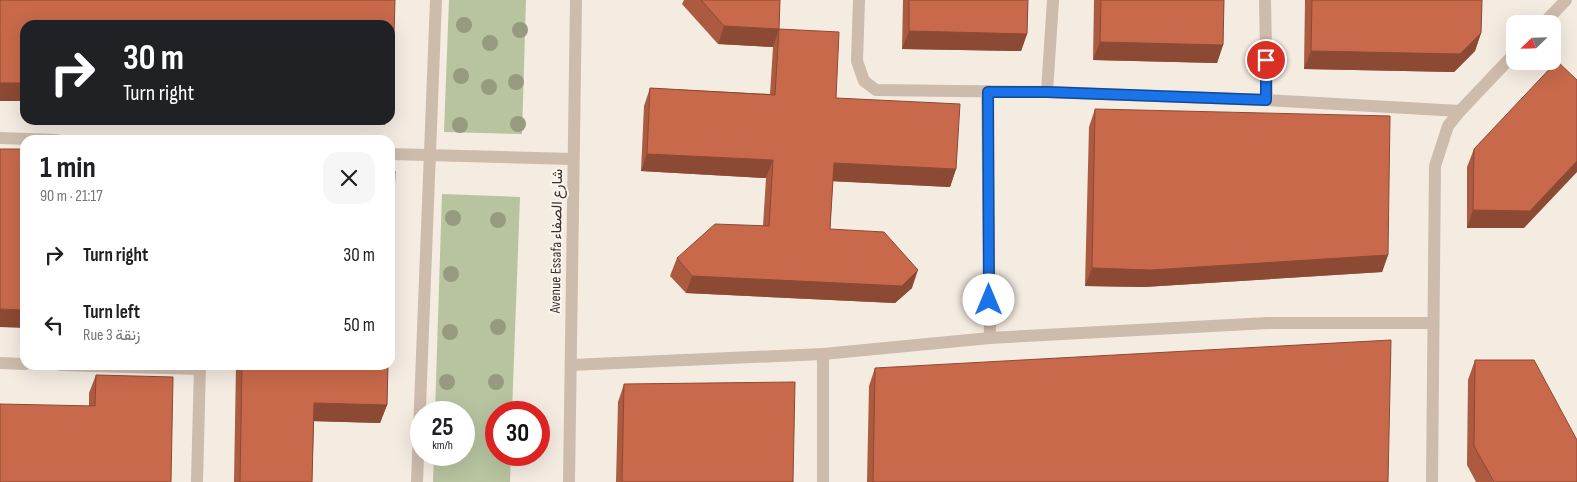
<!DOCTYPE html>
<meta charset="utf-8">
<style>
:root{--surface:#fff;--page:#f6f6f6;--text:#202124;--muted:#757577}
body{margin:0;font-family:"Sofia Sans Condensed",Vazirmatn,sans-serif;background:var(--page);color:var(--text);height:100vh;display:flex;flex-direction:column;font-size:19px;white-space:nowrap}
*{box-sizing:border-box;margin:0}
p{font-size:16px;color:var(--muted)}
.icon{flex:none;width:28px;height:28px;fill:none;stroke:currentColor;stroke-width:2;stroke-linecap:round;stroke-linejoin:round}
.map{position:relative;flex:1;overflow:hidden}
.panel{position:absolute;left:20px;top:135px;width:375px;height:235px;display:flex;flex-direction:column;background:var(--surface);border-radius:15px;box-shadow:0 5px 20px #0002}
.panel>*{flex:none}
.guide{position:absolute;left:20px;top:20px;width:375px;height:105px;border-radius:15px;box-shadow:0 5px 20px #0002;background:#202124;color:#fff;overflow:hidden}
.needle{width:32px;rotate:247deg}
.fabs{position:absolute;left:1506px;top:15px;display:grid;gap:10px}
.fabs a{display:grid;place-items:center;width:55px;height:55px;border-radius:10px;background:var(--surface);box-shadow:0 5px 20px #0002;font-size:25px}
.speed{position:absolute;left:410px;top:401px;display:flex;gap:10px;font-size:25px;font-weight:700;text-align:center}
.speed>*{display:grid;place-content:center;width:65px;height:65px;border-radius:50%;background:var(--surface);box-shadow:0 5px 20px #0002;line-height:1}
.speed small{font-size:12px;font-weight:400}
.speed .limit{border:8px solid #d22;background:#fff;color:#111}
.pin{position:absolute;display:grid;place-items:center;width:42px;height:42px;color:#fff;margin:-21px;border:2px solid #fff;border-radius:50%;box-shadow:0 1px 5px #0007}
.me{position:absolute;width:55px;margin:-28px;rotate:0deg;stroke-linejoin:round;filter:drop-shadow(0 0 4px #0008)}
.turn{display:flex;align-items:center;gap:18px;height:105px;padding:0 20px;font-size:22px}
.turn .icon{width:65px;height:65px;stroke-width:2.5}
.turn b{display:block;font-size:35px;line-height:42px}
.round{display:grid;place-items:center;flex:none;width:52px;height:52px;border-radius:15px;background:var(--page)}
.overview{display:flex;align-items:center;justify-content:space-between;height:85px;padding:0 20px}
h1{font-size:30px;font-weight:700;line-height:38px}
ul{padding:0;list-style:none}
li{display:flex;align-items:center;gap:15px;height:70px;padding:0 20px}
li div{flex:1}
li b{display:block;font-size:19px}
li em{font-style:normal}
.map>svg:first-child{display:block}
</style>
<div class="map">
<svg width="1577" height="482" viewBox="0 0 1577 482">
<rect width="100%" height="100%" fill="#f4ebe1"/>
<!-- green -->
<g fill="#b8c4a0">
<polygon points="449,0 526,0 522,134 444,132"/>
<polygon points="442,194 520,197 512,412 496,412 496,455 511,455 510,482 433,482 434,455 464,455 464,412 435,412"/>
</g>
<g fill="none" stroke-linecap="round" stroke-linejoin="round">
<!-- street -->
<g stroke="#cdbbac" stroke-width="12">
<polyline points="859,0 857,61 864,81 876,90 1047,92 1267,100 1460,111"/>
<polyline points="1265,0 1267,100"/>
<polyline points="1543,24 1566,0"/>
<polyline points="987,91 990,338"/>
<polyline points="1047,92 1053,0"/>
<polyline points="0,138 56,140"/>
<polyline points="390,154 573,159"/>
<polyline points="823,354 823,482"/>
<polyline points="0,363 25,364"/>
<polyline points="60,365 200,369"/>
<polyline points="571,365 823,354 990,338 1268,323 1433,323"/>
<polyline points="197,482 200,365"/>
<polyline points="417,482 436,0"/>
<polyline points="569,482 576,0"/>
<polyline points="1432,482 1435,166 1448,126 1460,111 1515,53"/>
</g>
</g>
<!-- trees -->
<g fill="#969b7f">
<circle cx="464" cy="25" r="8"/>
<circle cx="520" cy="30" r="8"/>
<circle cx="490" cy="43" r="8"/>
<circle cx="461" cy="76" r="8"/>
<circle cx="516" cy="82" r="8"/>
<circle cx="489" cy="87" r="8"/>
<circle cx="518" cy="124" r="8"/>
<circle cx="460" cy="125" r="8"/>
<circle cx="453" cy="218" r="8"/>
<circle cx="498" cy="220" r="8"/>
<circle cx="451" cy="274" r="8"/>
<circle cx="498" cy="327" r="8"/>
<circle cx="450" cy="332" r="8"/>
<circle cx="447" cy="382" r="8"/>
<circle cx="496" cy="382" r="8"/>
</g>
<!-- wall -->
<g fill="#ac5a40">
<polygon points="684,0 780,0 779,29 836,98 956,169 950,187 833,181 830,229 912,288 895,303 686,293 670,276 677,258 763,226 766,178 641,171 644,106 650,88 770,94 773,47 718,44 682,4"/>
<polygon points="903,0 1028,0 1027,34 1021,51 902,49"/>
<polygon points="1094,0 1224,0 1223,45 1217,63 1093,60"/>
<polygon points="1305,0 1482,0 1481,33 1475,51 1454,72 1304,69"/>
<polygon points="1095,109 1388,255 1382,272 1144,287 1085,286 1089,127"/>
<polygon points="1474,149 1524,228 1467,228 1467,167"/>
<polygon points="1475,360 1577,482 1476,482 1467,465 1468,380"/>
<polygon points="236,365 388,365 387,405 380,423 314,421 312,482 234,482"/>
<polygon points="875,368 1388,482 867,482 869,386"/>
<polygon points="96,375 171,482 89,406 89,393"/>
<polygon points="624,384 793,482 616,482 618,402"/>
</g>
<!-- shaded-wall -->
<g fill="#8c4a34">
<polygon points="724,26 779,29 773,47 718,44"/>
<polygon points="909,31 1027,34 1021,51 902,49"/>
<polygon points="1481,33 1475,51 1454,72 1304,69 1311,51"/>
<polygon points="1100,42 1223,45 1217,63 1093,60"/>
<rect x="0" y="83" width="25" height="18"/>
<polygon points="262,120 387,120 385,125"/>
<polygon points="647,154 773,160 766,178 641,171"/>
<polygon points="1577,161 1577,172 1524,228 1467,228 1473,210"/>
<polygon points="834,163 956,169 950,187 827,181"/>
<polygon points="1388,255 1382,272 1144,287 1085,286 1092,268"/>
<polygon points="918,270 912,288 895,303 686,293 692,276"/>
<polygon points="0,309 25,310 25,328 0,327"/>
<polygon points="314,403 387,405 380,423 308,421"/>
</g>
<!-- building -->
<g fill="#c8694b" stroke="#8c4a34">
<polygon points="0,0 395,0 392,107 390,107 390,25 25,25 25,83 0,83"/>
<polygon points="701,0 780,0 779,29 724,26"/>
<polygon points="909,0 1028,0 1027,34 909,31"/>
<polygon points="1101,0 1224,0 1223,45 1100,42"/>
<polygon points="1312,0 1482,0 1481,33 1460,54 1311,51"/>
<polygon points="779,29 839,32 836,98 960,104 956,169 834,163 830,229 884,232 918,270 902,286 692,276 677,258 715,224 769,226 773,160 647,154 650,88 775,95"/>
<polygon points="1557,61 1577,80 1577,161 1530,211 1473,210 1474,149"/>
<polygon points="1095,109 1390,116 1388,255 1151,270 1092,268"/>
<polygon points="0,149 25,149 25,310 0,309"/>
<polygon points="390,171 395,171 390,317"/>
<polygon points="1391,340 1388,482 873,482 875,368"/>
<polygon points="1475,360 1534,360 1577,440 1577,482 1494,482 1474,446"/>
<polygon points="242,365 388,365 387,405 314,403 312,482 240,482"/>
<polygon points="96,375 173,377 171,482 0,482 0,404 95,406"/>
<polygon points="795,382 793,482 622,482 624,384"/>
</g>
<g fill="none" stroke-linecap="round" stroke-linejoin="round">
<defs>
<polyline id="route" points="989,300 988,92 1047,92 1266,100 1266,60"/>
</defs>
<!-- route casing -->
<use href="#route" stroke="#114b97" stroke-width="12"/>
<!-- route -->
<use href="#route" stroke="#1a73e8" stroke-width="9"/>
</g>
<g text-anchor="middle" stroke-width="4" stroke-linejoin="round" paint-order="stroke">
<!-- street labels -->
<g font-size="15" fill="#3b302b" stroke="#fbf5ee">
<text transform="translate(556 241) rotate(-89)" y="5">Avenue Essafa شارع الصفاء</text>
</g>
</g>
</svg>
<div class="fabs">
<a><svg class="needle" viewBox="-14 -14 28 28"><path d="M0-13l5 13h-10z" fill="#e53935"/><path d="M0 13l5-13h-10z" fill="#757577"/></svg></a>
</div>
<div class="speed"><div>25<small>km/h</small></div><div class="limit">30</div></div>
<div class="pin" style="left:1266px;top:60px;background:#d93025"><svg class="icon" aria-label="arrive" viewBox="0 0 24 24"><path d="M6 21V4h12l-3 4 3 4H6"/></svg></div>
<svg class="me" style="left:989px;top:300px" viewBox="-20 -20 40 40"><circle r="19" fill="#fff"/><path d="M0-13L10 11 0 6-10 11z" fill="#1a73e8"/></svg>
<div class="guide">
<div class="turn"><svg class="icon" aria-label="right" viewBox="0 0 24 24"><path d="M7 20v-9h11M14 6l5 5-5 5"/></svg><div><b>30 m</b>Turn right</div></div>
</div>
<section class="panel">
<div class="overview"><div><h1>1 min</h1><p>90 m · 21:17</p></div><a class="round"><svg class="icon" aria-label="close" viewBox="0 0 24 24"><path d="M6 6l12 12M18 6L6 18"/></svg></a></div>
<ul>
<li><svg class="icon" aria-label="right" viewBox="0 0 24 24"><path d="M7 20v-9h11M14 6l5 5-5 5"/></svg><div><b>Turn right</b></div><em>30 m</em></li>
<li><svg class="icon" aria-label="left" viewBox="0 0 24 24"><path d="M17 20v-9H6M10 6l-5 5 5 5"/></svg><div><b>Turn left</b><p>Rue 3 زنقة</p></div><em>50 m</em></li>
</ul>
</section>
</div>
